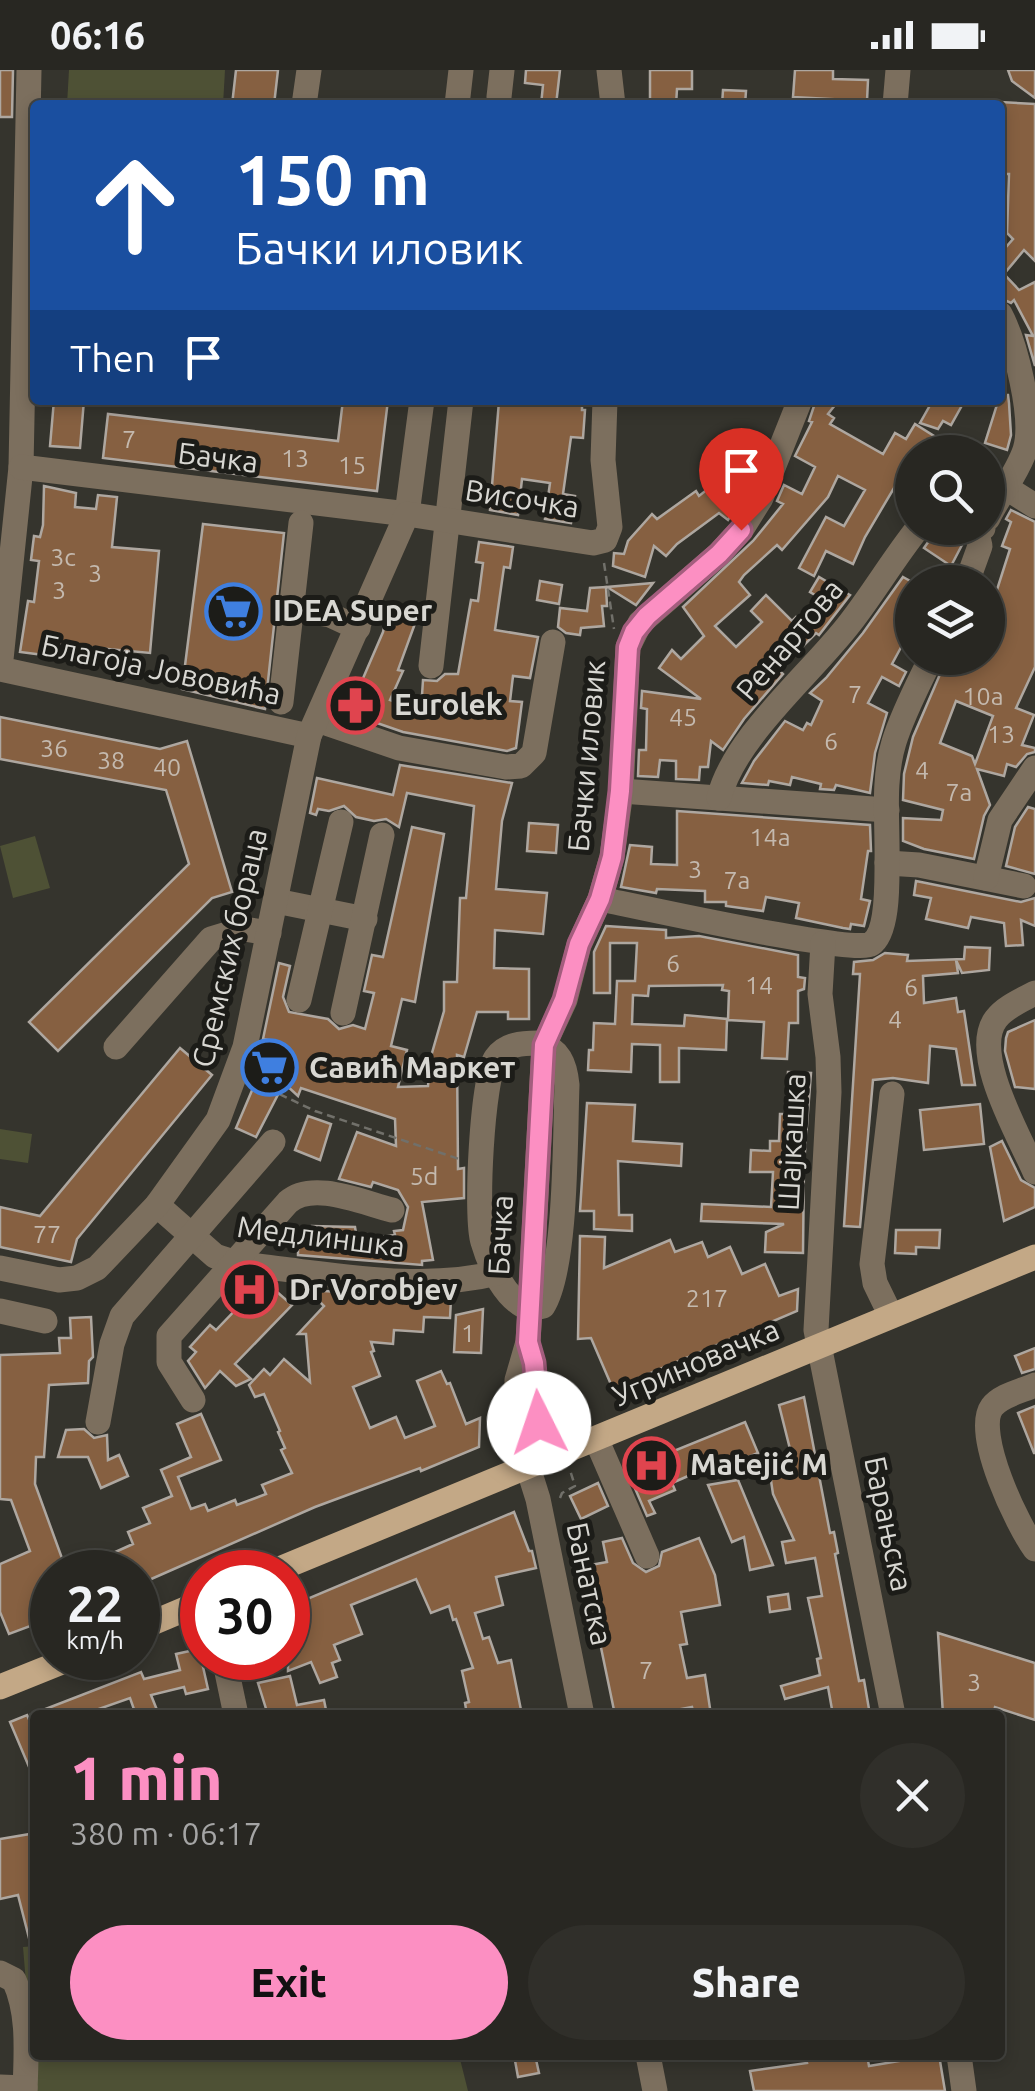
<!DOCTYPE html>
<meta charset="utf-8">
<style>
:root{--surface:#282722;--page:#302f2a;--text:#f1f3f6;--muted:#a5a5a5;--line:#444440;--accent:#fc8fc2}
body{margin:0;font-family:Ubuntu,sans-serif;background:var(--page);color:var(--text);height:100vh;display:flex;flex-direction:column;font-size:38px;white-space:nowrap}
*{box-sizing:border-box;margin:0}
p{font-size:32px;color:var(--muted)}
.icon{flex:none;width:55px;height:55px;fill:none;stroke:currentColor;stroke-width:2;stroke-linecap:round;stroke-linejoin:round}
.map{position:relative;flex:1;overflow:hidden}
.drawer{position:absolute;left:30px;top:1640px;width:975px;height:350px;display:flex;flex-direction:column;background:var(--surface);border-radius:10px;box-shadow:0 5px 15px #0003,0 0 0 2px var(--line)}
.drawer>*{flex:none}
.hud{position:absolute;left:30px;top:30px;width:975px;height:305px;border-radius:10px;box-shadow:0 5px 15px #0003,0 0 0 2px var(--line);background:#1a4fa0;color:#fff;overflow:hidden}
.buttons{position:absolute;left:895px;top:365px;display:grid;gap:20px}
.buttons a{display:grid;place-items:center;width:110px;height:110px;border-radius:50%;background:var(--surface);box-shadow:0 5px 15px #0003,0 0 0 2px var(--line);font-size:50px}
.speed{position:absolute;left:30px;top:1480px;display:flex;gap:20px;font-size:50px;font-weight:700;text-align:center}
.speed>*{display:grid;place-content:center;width:130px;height:130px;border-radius:50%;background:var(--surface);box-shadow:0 5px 15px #0003,0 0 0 2px var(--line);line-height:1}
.speed small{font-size:25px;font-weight:400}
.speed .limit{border:15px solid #d22;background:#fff;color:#111}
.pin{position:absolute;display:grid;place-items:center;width:85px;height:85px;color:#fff;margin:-102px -42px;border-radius:50% 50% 50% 0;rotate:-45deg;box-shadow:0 0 10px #0007}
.pin .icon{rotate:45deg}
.me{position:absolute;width:110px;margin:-55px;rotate:356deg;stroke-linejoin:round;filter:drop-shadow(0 0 8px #0008)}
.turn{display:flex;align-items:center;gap:35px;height:210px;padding:0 40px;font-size:45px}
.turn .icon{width:130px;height:130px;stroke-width:2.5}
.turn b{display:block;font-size:70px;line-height:85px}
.then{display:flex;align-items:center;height:95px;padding:0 40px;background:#0003;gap:20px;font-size:38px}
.round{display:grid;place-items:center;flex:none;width:105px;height:105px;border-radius:52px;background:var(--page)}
.head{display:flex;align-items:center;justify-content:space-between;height:170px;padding:0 40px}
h1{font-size:60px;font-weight:800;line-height:75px;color:var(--accent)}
.action{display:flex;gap:20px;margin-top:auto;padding:20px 40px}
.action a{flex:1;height:115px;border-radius:60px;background:var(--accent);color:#111;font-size:40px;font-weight:800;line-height:115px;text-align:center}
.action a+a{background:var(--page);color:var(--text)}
.status{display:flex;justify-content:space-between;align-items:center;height:70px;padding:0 50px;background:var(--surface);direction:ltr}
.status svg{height:28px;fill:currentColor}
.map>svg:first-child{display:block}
</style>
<div class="status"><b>06:16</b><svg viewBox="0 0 49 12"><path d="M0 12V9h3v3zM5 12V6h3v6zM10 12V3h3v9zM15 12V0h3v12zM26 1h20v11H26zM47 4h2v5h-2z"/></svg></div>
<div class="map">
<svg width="1035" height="2021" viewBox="0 0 1035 2021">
<rect width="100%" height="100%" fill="#35342d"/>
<!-- green -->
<g fill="#4e5135">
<polygon points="69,0 225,0 223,35 67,35"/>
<polygon points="35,766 50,818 13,828 0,776"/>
<polygon points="0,1059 32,1064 28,1093 0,1089"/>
<polygon points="35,1876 35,1985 459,1985 468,2021 35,2021 23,1877"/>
</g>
<!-- building -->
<g fill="#866041" stroke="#aea7a0" stroke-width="2.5" fill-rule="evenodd">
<polygon points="0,0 13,0 12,47 0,47"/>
<polygon points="236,0 278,0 274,35 232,35"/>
<polygon points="526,0 560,0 556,35 541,35 543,15 525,13"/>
<polygon points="650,0 692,0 692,19 677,19 676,35 650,35"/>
<polygon points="795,0 833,0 833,9 868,10 867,31 793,27"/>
<polygon points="1008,0 1035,0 1035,28 1012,11"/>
<polygon points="723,20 746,21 745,35 722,35"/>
<polygon points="1000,32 1035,34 1035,191 1024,180 1004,204 1019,220 1035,212 1035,296 1026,265 1033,266 1014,230 1011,233 1000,228 1000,184 1013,169 1007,163 1009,104 1000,104"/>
<polygon points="1000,325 1008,325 1009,333 1011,365 1007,380 985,373"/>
<polygon points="54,330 84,330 80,378 50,376"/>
<polygon points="343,330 388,330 377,421 103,388 108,344 338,371"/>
<polygon points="529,330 582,330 582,340 585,340 583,368 571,367 563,424 575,426 571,453 545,449 550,413 522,409 518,445 490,440 499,331 529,334"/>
<polygon points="816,330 839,330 828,344 834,348 830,354 883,384 895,363 906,369 915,354 934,366 925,382 912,382 912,429 894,418 865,467 853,494 826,481 814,506 799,498 826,447 844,456 865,420 838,406 828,427 782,480 777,475 744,505 739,512 750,525 715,556 736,577 762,552 751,541 766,525 792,551 796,547 800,551 820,528 810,522 819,507 850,525 819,565 816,563 779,600 783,604 744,649 723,680 711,671 708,697 700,697 699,710 676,709 676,691 660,690 658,707 638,706 639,680 646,680 647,639 641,638 642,621 701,629 659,598 672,580 681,589 704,566 683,537 753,471 783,434 777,431 784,415 802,424 815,397 795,386 812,352 809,351"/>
<polygon points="933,330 965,330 951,355 943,351 938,359 920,353"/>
<polygon points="718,411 742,428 728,450 719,443 677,474 666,486 654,476 645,507 613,496 614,483 624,484 628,471 652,444 657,449 696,421 699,426"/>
<polygon points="44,416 76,423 75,437 96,439 98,425 117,427 112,477 159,481 150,583 45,573 44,585 20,582 28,531 34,532 39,491 31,490 34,466 40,467 43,455"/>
<path d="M1011 440 1035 452V597L1016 638 1034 645 1022 675 1035 678V682L1027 684 1016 697 1007 694 1004 706 977 699 990 735 984 746 974 789 924 779 903 771V748L941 750 943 740 903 730 904 704 913 667 947 588H988V523L995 526 1010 479 1002 476 1011 452 1006 449ZM956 631 993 646 975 694 972 686 940 673Z"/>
<polygon points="203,454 284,463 265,639 182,619"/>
<polygon points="938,458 963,473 951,496 924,478"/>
<polygon points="479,472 513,477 510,498 504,497 495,560 538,567 530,608 513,606 510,631 522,632 516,678 507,681 403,662 348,643 383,562 388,539 417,548 398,600 403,601 390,630 421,641 423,610 437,611 445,604 458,604 471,530 478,531 483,493 476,492"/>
<polygon points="903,507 912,512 912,575 905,570 892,594 906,602 899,616 882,607 868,633 887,643 875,683 870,723 836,715 834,720 820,719 821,714 792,707 790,715 769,711 768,715 742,713 754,691 785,651 803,660 807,653 811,655 822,631 810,623 826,608 863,563"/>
<polygon points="540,511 562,515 559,534 537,530"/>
<polygon points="653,513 636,535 607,517"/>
<polygon points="606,517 607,536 602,536 604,556 581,558 580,565 566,563 558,557 560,538 587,541 590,518"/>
<polygon points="0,647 160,679 187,671 232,822 212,828 58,981 29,952 189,794 166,720 0,689"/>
<polygon points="400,695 512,713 502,751 496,819 547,823 543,864 495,860 494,898 529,899 529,949 508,949 508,942 477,942 464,987 457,985 458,1099 464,1098 464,1128 422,1132 433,1190 422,1191 422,1195 298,1185 298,1163 312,1164 312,1156 355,1157 357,1170 395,1165 394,1161 403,1160 408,1137 398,1120 373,1112 371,1117 339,1109 357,1062 396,1076 395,1049 301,1018 298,1026 284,1013 256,1067 236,1058 273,971 263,969 279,893 290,896 283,927 289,942 328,949 339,959 353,955 365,959 374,923 364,921 372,885 383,887 412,757 444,764 415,932 402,929 391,976 407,980 398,1017 428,1016 430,990 444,941 444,912 457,912 460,828 466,828 474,736 407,723 399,757 386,749 374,751 356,747 344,736 329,741 318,739 316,745 310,743 317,708 393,725"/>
<polygon points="1028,737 1035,739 1035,804 1006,796 1015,757"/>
<polygon points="677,741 870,755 871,781 868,781 861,829 870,831 864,856 851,854 850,859 843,858 796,848 799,833 766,827 763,841 726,836 726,832 705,832 705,821 657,819 656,823 621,817 630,775 652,777 651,794 677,795"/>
<polygon points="529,753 558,755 556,783 527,781"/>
<polygon points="916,811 1021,832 1035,828 1035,856 1021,850 1023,875 1006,876 1004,853 971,847 968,858 926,849 931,828 914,825"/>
<polygon points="606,856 666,860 666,868 699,866 798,885 798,907 805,908 804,919 798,921 798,953 789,953 787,989 762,988 764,952 728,950 729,921 722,920 723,915 649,916 648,926 633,925 632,954 684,956 685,945 727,949 726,980 679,978 679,1012 660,1012 660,975 632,974 631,1002 588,1000 589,980 593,980 594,953 615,954 617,911 635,911 637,873 610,873 610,923 594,923 594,882"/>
<polygon points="965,877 990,878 989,900 962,903 956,890 958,903 923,906 924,933 956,928 958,942 964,941 975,1015 962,1015 956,979 930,976 928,1013 893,1008 873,1010 860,1157 844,1156 860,904 853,904 854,892 873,890 885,883 908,885 907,891 964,889"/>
<polygon points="1035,950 1035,1019 1015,1017 1005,981 1006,968 1008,962"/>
<polygon points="180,978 212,1005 77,1169 71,1192 0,1177 0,1137 40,1146"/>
<polygon points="788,1002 811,1003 804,1094 803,1183 765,1182 766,1162 784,1154 701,1151 702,1134 771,1137 773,1102 750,1102 751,1080 770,1081 770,1071 779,1071 780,1044 786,1044"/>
<polygon points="587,1033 635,1035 633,1071 682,1074 681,1096 618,1091 619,1145 632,1145 632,1161 594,1159 594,1141 580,1141"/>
<polygon points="980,1034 984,1074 924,1080 920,1040"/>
<polygon points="308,1046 331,1054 320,1090 295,1080"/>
<polygon points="1002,1071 1021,1110 1035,1118 1035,1137 1004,1151 990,1077"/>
<polygon points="896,1160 940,1160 939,1178 916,1177 916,1184 895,1183"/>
<polygon points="580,1166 605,1167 604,1198 670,1170 675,1182 702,1172 708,1187 730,1177 742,1204 765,1194 779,1226 798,1219 797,1241 613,1319 591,1268 578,1269"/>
<polygon points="251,1212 268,1214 292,1235 235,1294 251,1309 236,1316 220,1301 205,1318 188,1291 196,1282 190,1277 210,1255 216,1260 242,1233 236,1228"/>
<polygon points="308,1220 451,1229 450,1248 424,1247 423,1262 394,1260 393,1274 371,1272 374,1281 371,1282 380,1306 353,1317 370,1358 396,1347 405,1368 435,1356 417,1311 441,1301 447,1314 450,1313 466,1354 480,1348 479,1377 421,1401 420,1398 315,1437 149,1510 138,1513 138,1502 71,1502 133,1474 128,1462 150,1453 143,1438 172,1426 161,1400 191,1387 177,1354 201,1344 221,1390 178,1407 191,1439 205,1434 208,1441 235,1430 237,1435 266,1424 262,1415 292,1403 281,1380 285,1378 278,1362 280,1361 264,1324 255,1327 249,1315 264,1299 270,1305 284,1289 310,1312 306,1264 298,1264 324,1236"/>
<polygon points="483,1239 481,1283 454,1282 456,1245"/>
<polygon points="91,1247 93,1287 89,1291 88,1313 49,1315 44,1387 36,1387 35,1414 67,1502 52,1502 52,1548 9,1564 0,1542 0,1494 30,1481 11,1430 0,1429 0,1285 60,1283 59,1268 71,1268 70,1248"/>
<polygon points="1035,1278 1035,1299 1022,1303 1015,1286"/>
<polygon points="804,1327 830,1463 834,1462 838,1483 835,1484 859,1611 864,1610 870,1645 833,1645 828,1617 785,1629 781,1616 820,1605 817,1589 821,1588 808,1528 822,1526 815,1488 786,1493 782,1472 794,1470 773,1424 770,1404 795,1399 779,1335"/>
<polygon points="1035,1336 1035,1383 1034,1383 1018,1343"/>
<polygon points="745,1352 758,1383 704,1405 702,1400 672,1413 675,1420 649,1431 655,1443 647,1446 627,1400"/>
<polygon points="84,1359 94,1368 107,1365 108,1390 119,1385 128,1406 101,1418 88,1387 58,1387 66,1360"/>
<polygon points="738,1410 767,1480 773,1495 750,1500 744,1467 732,1472 708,1415"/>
<polygon points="598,1413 608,1436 581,1449 570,1426"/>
<polygon points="514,1442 529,1481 532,1481 536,1498 496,1507 503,1535 475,1543 483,1569 489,1567 498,1593 511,1590 521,1640 497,1645 467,1645 465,1633 469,1632 462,1601 473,1598 456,1549 453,1550 449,1536 431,1543 416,1509 351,1535 362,1564 334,1575 340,1590 332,1593 337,1607 320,1613 311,1592 288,1601 288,1537"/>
<polygon points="622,1468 633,1493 646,1502 659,1496 662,1482 699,1468 715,1505 720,1535 681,1542 687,1574 680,1575 687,1608 705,1605 711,1645 694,1645 692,1637 650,1645 615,1645 599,1568 603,1567 596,1524 591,1525 585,1496 607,1492 603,1472"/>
<polygon points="788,1524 790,1539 770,1542 768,1527"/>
<polygon points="938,1563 1035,1593 1035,1650 995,1637 993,1645 943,1645"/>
<polygon points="199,1579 208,1619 186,1624 184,1617 151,1625 159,1645 136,1645 130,1628 90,1642 91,1645 30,1645 141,1602 144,1609 180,1600 176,1584"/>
<polygon points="290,1606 297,1635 324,1630 327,1645 268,1645 258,1613"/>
<polygon points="27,1645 35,1663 35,1711 10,1652"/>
<polygon points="30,1764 35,1781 35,1871 30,1872 18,1825 0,1829 0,1769"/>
<polygon points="514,1985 535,1985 539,2003 518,2007"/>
<polygon points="805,1985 867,1985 869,1996 899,1991 897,1985 912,1985 913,1989 939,1985 945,2021 754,2021 750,2001 807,1993"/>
</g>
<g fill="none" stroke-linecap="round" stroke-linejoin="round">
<!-- path -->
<g stroke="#71706a" stroke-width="2.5" stroke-dasharray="8 5" stroke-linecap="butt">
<polyline points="604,493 614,559"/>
<polyline points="256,1013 315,1041 459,1089"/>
<polyline points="560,1428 562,1423 575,1416 570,1400"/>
</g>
<!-- minor -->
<g stroke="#7c6f5e" stroke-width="25">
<polyline points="29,0 21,397 0,599 309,666"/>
<polyline points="609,0 613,35"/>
<polyline points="499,27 502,0"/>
<polyline points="304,35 309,0"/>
<polyline points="457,35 461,0"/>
<polyline points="895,35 898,0"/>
<polyline points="21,397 407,444 422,330"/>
<polyline points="1005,417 1035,436"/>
<path d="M988 448C999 425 1017 404 1025 380 1035 349 1015 272 1000 244"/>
<polyline points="967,512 980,476 977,463 983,458"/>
<polyline points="291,538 330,545 358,558"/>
<polyline points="431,596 461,330"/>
<polyline points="281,632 301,453"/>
<polyline points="317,650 399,678 506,697 521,696 534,683 553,572"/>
<polyline points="621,721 887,740"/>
<path d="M719 728C734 667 811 604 850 553 874 522 894 488 918 458"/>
<polyline points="887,793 919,795 1024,816"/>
<polyline points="986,808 1000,750 1035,698"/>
<path d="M600 829C635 836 855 885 871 874 888 863 887 813 887 794 888 753 882 711 894 672 903 643 918 615 931 588"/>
<polyline points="276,831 365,849"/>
<polyline points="823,873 820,924 828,987 829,1022 816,1260 893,1645"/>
<path d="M1035 923C1022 930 1005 937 996 949 970 983 1020 1067 1035 1102"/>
<polyline points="299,930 341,752"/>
<polyline points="343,943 382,765"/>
<path d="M538 973C559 979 565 994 567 1015 565 1064 567 1198 543 1236L530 1239C505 1230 490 1196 483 1172 475 1148 482 1007 496 988 506 974 522 973 538 973Z"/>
<polyline points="116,977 211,869 244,859 269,863"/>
<path d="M157 1135 215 1186C241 1196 270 1197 298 1201 362 1209 433 1219 497 1203"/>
<polyline points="0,1198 59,1210 77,1208 97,1198 157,1135 218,1050 245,977 309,666 407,444 593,473 605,470 610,457 603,390 605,330"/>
<polyline points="0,1241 45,1251"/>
<polyline points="891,1246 875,1213 872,1194 892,1024"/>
<path d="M528 1274C540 1315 541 1356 530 1397"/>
<path d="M1035 1315C1022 1321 1001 1325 992 1337 973 1363 1018 1456 1035 1479"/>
<path d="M193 1330 169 1292V1266L288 1132C313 1110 363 1133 392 1140"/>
<polyline points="98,1352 112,1274 122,1246 273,1072"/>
<polyline points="597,1371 647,1486"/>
<polyline points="224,1588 236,1645"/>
<polyline points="582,1645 538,1429 516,1359 517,1310 528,1272 530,1239 544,975 565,930 579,875 600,829 612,787 621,721 628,577 640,553 719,484 741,460 761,428 800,330"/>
<path d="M0 1903 14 1910C30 1944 26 1984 25 2021"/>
<polyline points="648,1985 655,2021"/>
<polyline points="959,1985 964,2021"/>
<polyline points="0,2017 25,2018"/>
</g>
<!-- major -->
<g stroke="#c3a886" stroke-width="25">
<polyline points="272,1502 1035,1187"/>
<polyline points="138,1559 202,1532"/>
<polyline points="0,1617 72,1588"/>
</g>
</g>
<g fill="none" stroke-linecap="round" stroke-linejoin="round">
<defs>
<polyline id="route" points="539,1353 534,1293 528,1272 544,975 564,930 579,874 600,829 612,787 620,721 628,577 634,562 647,546 719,484 741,460"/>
</defs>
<!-- route casing -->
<use href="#route" stroke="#a45d7e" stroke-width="25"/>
<!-- route -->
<use href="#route" stroke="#fc8fc2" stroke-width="18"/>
</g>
<!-- icons -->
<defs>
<symbol id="supermarket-ring" viewBox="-11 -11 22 22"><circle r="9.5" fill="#1c1c18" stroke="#3f7fe0" stroke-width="1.5"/><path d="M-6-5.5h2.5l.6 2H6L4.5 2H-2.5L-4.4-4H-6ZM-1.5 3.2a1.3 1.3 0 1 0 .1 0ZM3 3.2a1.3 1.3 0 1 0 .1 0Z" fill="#3f7fe0"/></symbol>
<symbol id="pharmacy-ring" viewBox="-11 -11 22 22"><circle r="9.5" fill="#1c1c18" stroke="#e0444e" stroke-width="1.5"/><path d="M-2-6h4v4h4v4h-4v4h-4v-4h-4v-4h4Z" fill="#e0444e"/></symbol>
<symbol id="hospital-ring" viewBox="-11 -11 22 22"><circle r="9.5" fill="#1c1c18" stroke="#e0444e" stroke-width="1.5"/><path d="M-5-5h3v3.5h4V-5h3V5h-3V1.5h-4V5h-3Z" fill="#e0444e"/></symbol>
</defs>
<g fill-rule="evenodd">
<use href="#supermarket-ring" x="202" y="510" width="63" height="63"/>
<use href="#pharmacy-ring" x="324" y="604" width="63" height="63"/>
<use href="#supermarket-ring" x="238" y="966" width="63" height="63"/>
<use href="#hospital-ring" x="218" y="1188" width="63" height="63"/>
<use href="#hospital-ring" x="620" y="1364" width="63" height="63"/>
</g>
<g text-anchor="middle" stroke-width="10" stroke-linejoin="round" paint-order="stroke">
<!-- number labels -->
<g font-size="25" fill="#c4b9ae">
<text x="129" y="378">7</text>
<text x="295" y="397">13</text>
<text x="352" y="404">15</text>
<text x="63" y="496">3c</text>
<text x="95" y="512">3</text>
<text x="59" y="529">3</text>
<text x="855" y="633">7</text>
<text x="983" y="635">10a</text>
<text x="683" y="656">45</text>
<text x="1001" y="673">13</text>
<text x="831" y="680">6</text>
<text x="54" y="687">36</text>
<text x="111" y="699">38</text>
<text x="167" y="706">40</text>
<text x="922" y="709">4</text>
<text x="959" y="731">7a</text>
<text x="770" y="776">14a</text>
<text x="695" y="808">3</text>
<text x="737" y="819">7a</text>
<text x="673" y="902">6</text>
<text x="759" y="924">14</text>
<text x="911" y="926">6</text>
<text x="895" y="958">4</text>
<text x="424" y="1115">5d</text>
<text x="47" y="1173">77</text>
<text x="707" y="1237">217</text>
<text x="468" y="1272">1</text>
<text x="646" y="1609">7</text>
<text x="974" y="1621">3</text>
</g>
<!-- street labels -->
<g font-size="30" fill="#d8d7d2" stroke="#1c1c18">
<text transform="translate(218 388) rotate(7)" y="10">Бачка</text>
<text transform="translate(522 429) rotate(9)" y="10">Височка</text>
<text transform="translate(790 570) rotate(-50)" y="10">Ренартова</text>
<text transform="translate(161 600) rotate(12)" y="10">Благоја Јововића</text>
<text transform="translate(587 686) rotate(-85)" y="10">Бачки иловик</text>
<text transform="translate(230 878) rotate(-77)" y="10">Сремских бораца</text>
<text transform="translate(792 1072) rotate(-87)" y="10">Шајкашка</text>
<text transform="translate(501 1165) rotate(-87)" y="10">Бачка</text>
<text transform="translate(321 1167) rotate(7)" y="10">Медлиншка</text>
<text transform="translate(696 1293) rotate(-23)" y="10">Угриновачка</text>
<text transform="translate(888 1454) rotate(78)" y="10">Барањска</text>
<text transform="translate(589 1514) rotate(78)" y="10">Банатска</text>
</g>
<!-- poi labels -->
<g font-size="30" font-weight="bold" fill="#d8d7d2" stroke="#1c1c18" text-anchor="start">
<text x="273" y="551">IDEA Super</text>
<text x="394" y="645">Eurolek</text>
<text x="309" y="1008">Савић Маркет</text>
<text x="289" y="1230">Dr Vorobjev</text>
<text x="690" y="1405">Matejić M</text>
</g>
</g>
</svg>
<div class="buttons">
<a><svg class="icon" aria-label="search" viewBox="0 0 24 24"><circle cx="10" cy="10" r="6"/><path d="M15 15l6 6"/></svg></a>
<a><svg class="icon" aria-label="layers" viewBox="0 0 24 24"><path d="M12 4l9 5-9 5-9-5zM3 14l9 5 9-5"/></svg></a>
</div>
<div class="speed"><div>22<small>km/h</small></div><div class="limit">30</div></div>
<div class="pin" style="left:741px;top:460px;background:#d93025"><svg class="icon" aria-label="arrive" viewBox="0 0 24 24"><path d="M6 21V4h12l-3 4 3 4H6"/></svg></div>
<svg class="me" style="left:539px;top:1353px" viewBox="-20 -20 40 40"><circle r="19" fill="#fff"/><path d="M0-13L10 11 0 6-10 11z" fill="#fc8fc2"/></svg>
<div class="hud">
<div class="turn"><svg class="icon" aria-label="ahead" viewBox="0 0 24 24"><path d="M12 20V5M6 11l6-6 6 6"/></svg><div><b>150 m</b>Бачки иловик</div></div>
<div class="then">Then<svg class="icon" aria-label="arrive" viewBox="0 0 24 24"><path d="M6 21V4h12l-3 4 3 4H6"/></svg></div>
</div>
<section class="drawer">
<div class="head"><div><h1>1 min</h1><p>380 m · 06:17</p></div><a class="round"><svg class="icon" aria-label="close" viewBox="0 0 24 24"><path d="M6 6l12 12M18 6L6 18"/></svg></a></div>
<div class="action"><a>Exit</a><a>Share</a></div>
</section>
</div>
